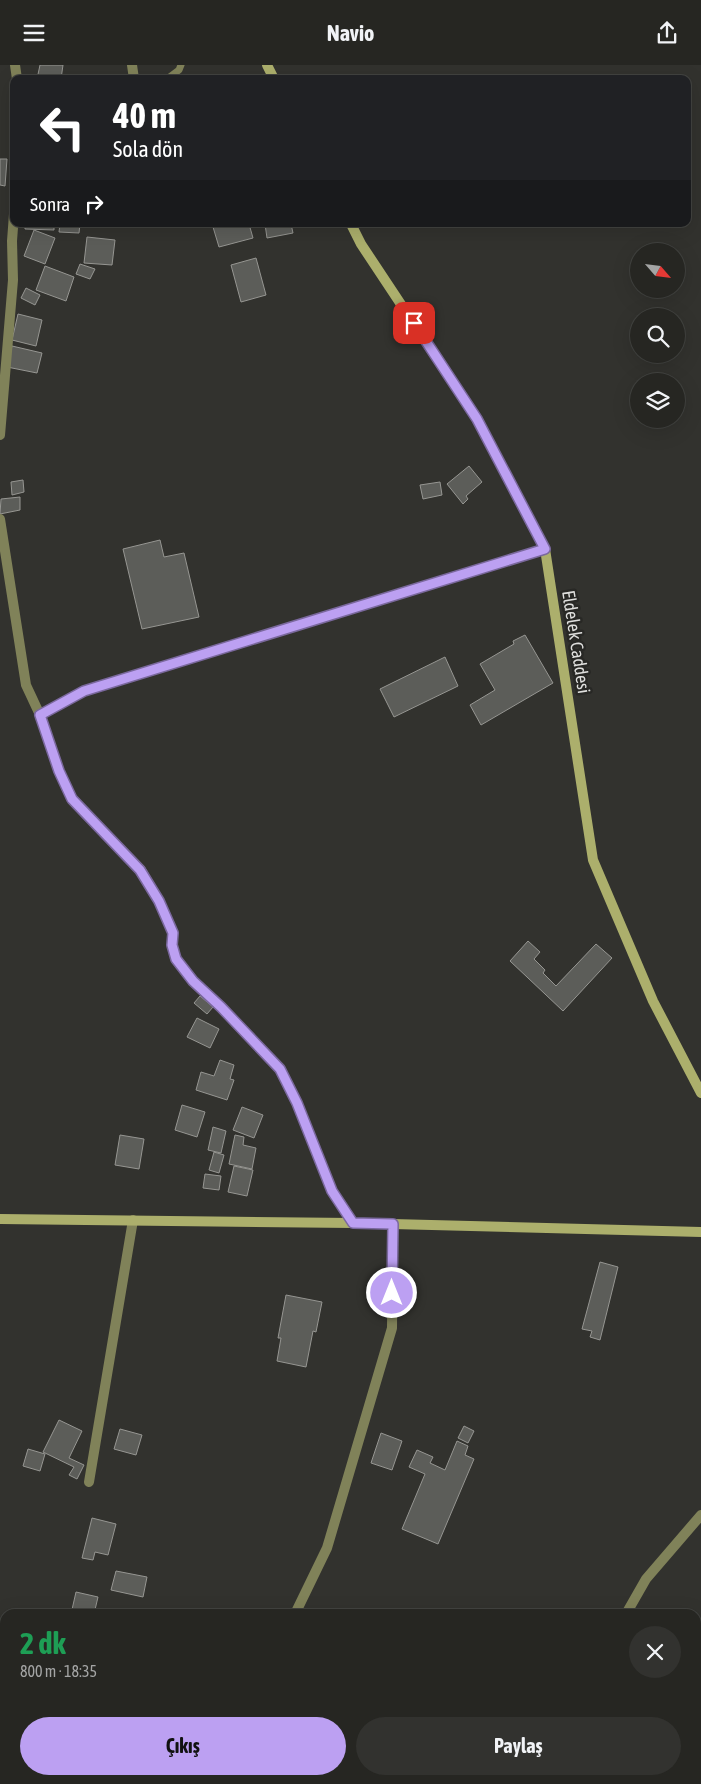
<!DOCTYPE html>
<html lang="tr">
<meta charset="utf-8">
<style>
:root{--surface:#262622;--page:#32322f;--text:#f1f3f6;--muted:#a4a5a5;--line:#424340;--accent:#bca0f2}
body{margin:0;font-family:"Asap Condensed",sans-serif;background:var(--page);color:var(--text);height:100vh;display:flex;flex-direction:column;font-size:19px;white-space:nowrap}
*{box-sizing:border-box;margin:0}
p{font-size:16px;color:var(--muted)}
.icon{flex:none;width:28px;height:28px;fill:none;stroke:currentColor;stroke-width:2;stroke-linecap:round;stroke-linejoin:round}
.map{position:relative;flex:1;overflow:hidden}
.details{position:absolute;left:0px;top:1544px;width:701px;height:176px;display:flex;flex-direction:column;background:var(--surface);border-radius:15px 15px 0 0;box-shadow:0 5px 20px #0002,0 0 0 1px var(--line)}
.details>*{flex:none}
.guide{position:absolute;left:10px;top:10px;width:681px;height:152px;border-radius:10px;box-shadow:0 5px 20px #0002,0 0 0 1px var(--line);background:#202124;color:#fff;overflow:hidden}
.needle{width:32px;rotate:118deg}
.tools{position:absolute;left:630px;top:178px;display:grid;gap:10px}
.tools a{display:grid;place-items:center;width:55px;height:55px;border-radius:50%;background:var(--surface);box-shadow:0 5px 20px #0002,0 0 0 1px var(--line);font-size:25px}
.pin{position:absolute;display:grid;place-items:center;width:42px;height:42px;color:#fff;margin:-21px;border-radius:10px;box-shadow:0 2px 8px #0006}
.me{position:absolute;width:55px;margin:-28px;rotate:0deg;stroke-linejoin:round;filter:drop-shadow(0 0 4px #0008)}
.turn{display:flex;align-items:center;gap:18px;height:105px;padding:0 20px;font-size:22px}
.turn .icon{width:65px;height:65px;stroke-width:2.5}
.turn b{display:block;font-size:35px;line-height:42px}
.then{display:flex;align-items:center;height:48px;padding:0 20px;background:#0003;gap:10px;font-size:19px}
.round{display:grid;place-items:center;flex:none;width:52px;height:52px;border-radius:26px;background:var(--page)}
.overview{display:flex;align-items:center;justify-content:space-between;height:85px;padding:0 20px}
h1{font-size:30px;font-weight:700;line-height:38px;color:#1e9e55}
.cta{display:flex;gap:10px;margin-top:auto;padding:10px 20px}
.cta a{flex:1;height:58px;border-radius:30px;background:var(--accent);color:#111;font-size:20px;font-weight:700;line-height:58px;text-align:center}
.cta a+a{background:var(--page);color:var(--text)}
header{display:flex;justify-content:space-between;align-items:center;height:65px;padding:0 20px;background:var(--surface);font-size:22px;font-weight:700}
.map>svg:first-child{display:block}
</style>
<header><svg class="icon" aria-label="menu" viewBox="0 0 24 24"><path d="M4 6h16M4 12h16M4 18h16"/></svg>Navio<svg class="icon" aria-label="share" viewBox="0 0 24 24"><path d="M12 15V3M7 8l5-5 5 5M5 13v7h14v-7"/></svg></header>
<div class="map">
<svg width="701" height="1719" viewBox="0 0 701 1719">
<rect width="100%" height="100%" fill="#32322e"/>
<!-- building -->
<g fill="#5c5d59" stroke="#969692">
<polygon points="40,0 63,0 61,14 37,14"/>
<polygon points="0,94 7,94 5,121 0,120"/>
<polygon points="25,159 54,159 54,165 25,164"/>
<polygon points="60,159 80,159 79,168 59,167"/>
<polygon points="227,159 249,159 253,173 219,182 213,162"/>
<polygon points="265,159 291,159 293,168 267,173"/>
<polygon points="34,165 55,173 45,199 24,191"/>
<polygon points="87,172 115,175 112,200 84,198"/>
<polygon points="256,193 266,230 241,237 231,200"/>
<polygon points="80,199 95,204 90,214 76,209"/>
<polygon points="45,201 74,212 66,236 36,225"/>
<polygon points="26,223 40,230 35,240 21,233"/>
<polygon points="18,249 42,255 36,281 12,275"/>
<polygon points="12,281 42,288 37,308 7,302"/>
<polygon points="469,401 482,417 466,431 468,434 463,439 447,419"/>
<polygon points="23,415 24,427 12,430 11,417"/>
<polygon points="440,417 442,430 423,434 420,420"/>
<polygon points="20,432 20,445 0,449 1,434"/>
<polygon points="160,475 164,492 184,488 199,552 142,564 123,484"/>
<polygon points="525,570 553,618 481,660 470,640 495,625 480,599 514,579 513,576"/>
<polygon points="445,592 458,621 394,652 380,624"/>
<polygon points="528,876 540,887 534,894 545,905 543,908 556,921 596,879 612,893 563,946 510,896"/>
<polygon points="200,931 213,942 207,949 194,938"/>
<polygon points="197,953 219,964 210,983 187,972"/>
<polygon points="220,995 234,1000 230,1014 234,1015 227,1035 196,1025 201,1007 214,1011"/>
<polygon points="182,1040 205,1047 197,1072 175,1065"/>
<polygon points="242,1042 263,1050 254,1073 233,1065"/>
<polygon points="213,1062 226,1066 221,1088 208,1085"/>
<polygon points="120,1070 144,1074 139,1104 115,1100"/>
<polygon points="235,1070 244,1072 243,1080 256,1083 252,1104 229,1099"/>
<polygon points="214,1087 224,1090 219,1108 209,1105"/>
<polygon points="234,1101 253,1105 247,1131 228,1127"/>
<polygon points="205,1109 221,1111 219,1125 203,1123"/>
<polygon points="600,1197 618,1202 600,1275 590,1272 592,1266 582,1264"/>
<polygon points="286,1230 322,1237 316,1267 313,1266 306,1302 277,1296 281,1273 278,1273"/>
<polygon points="59,1355 82,1366 69,1393 84,1400 77,1414 69,1410 74,1402 43,1387"/>
<polygon points="464,1361 474,1366 468,1378 458,1373"/>
<polygon points="120,1364 142,1370 136,1390 114,1384"/>
<polygon points="381,1368 402,1376 392,1405 371,1398"/>
<polygon points="457,1376 468,1381 465,1390 474,1394 438,1479 402,1464 425,1409 409,1402 417,1385 433,1392 430,1398 445,1405"/>
<polygon points="28,1384 45,1389 40,1406 23,1401"/>
<polygon points="92,1453 116,1459 108,1490 95,1487 93,1495 82,1493"/>
<polygon points="116,1506 147,1512 143,1532 111,1525"/>
<polygon points="76,1527 98,1532 94,1549 71,1549"/>
</g>
<g fill="none" stroke-linecap="round" stroke-linejoin="round">
<!-- lane -->
<polyline stroke="#808259" stroke-width="7" points="167,14 179,5 181,0"/>
<!-- street -->
<g stroke="#808259" stroke-width="10">
<polyline points="15,0 17,14"/>
<polyline points="132,0 134,14"/>
<polyline points="0,370 13,215 12,176 14,149"/>
<polyline points="0,454 26,620 40,650"/>
<polyline points="353,1158 332,1126 297,1038 280,1004 221,942 193,916 176,894 172,880 173,867 159,836 141,805 72,734 59,706 40,650 84,626 545,484"/>
<polyline points="89,1417 133,1155"/>
<polyline points="295,1549 327,1483 392,1263 393,1159"/>
<polyline points="626,1549 646,1514 701,1450"/>
<polyline points="276,1715 276,1719"/>
<polyline points="583,1719 585,1715"/>
</g>
<!-- secondary -->
<g stroke="#acaf6c" stroke-width="10">
<polyline points="267,0 274,14"/>
<polyline points="351,159 361,179 477,354 545,484 593,795 653,936 701,1028"/>
<polyline points="0,1154 353,1158 701,1167"/>
</g>
</g>
<g fill="none" stroke-linecap="round" stroke-linejoin="round">
<defs>
<polyline id="route" points="392,1228 393,1159 353,1158 332,1126 297,1038 280,1004 221,942 193,916 176,894 172,880 173,868 159,836 140,805 72,734 59,706 40,650 84,626 545,484 477,354 414,258"/>
</defs>
<!-- route casing -->
<use href="#route" stroke="#7a689d" stroke-width="12"/>
<!-- route -->
<use href="#route" stroke="#bca0f2" stroke-width="9"/>
</g>
<g text-anchor="middle" stroke-width="5" stroke-linejoin="round" paint-order="stroke">
<!-- street labels -->
<g font-size="18" fill="#dfdfdd" stroke="#282825">
<text transform="translate(576 577) rotate(81)" y="6">Eldelek Caddesi</text>
</g>
</g>
</svg>
<div class="tools">
<a><svg class="needle" viewBox="-14 -14 28 28"><path d="M0-13l5 13h-10z" fill="#e53935"/><path d="M0 13l5-13h-10z" fill="#a4a5a5"/></svg></a>
<a><svg class="icon" aria-label="search" viewBox="0 0 24 24"><circle cx="10" cy="10" r="6"/><path d="M15 15l6 6"/></svg></a>
<a><svg class="icon" aria-label="layers" viewBox="0 0 24 24"><path d="M12 4l9 5-9 5-9-5zM3 14l9 5 9-5"/></svg></a>
</div>
<div class="pin" style="left:414px;top:258px;background:#d93025"><svg class="icon" aria-label="arrive" viewBox="0 0 24 24"><path d="M6 21V4h12l-3 4 3 4H6"/></svg></div>
<svg class="me" style="left:392px;top:1228px" viewBox="-20 -20 40 40"><circle r="17" fill="#bca0f2" stroke="#fff" stroke-width="3"/><path d="M0-11L8 9 0 5-8 9z" fill="#fff"/></svg>
<div class="guide">
<div class="turn"><svg class="icon" aria-label="left" viewBox="0 0 24 24"><path d="M17 20v-9H6M10 6l-5 5 5 5"/></svg><div><b>40 m</b>Sola dön</div></div>
<div class="then">Sonra<svg class="icon" aria-label="right" viewBox="0 0 24 24"><path d="M7 20v-9h11M14 6l5 5-5 5"/></svg></div>
</div>
<section class="details">
<div class="overview"><div><h1>2 dk</h1><p>800 m · 18:35</p></div><a class="round"><svg class="icon" aria-label="close" viewBox="0 0 24 24"><path d="M6 6l12 12M18 6L6 18"/></svg></a></div>
<div class="cta"><a>Çıkış</a><a>Paylaş</a></div>
</section>
</div>
